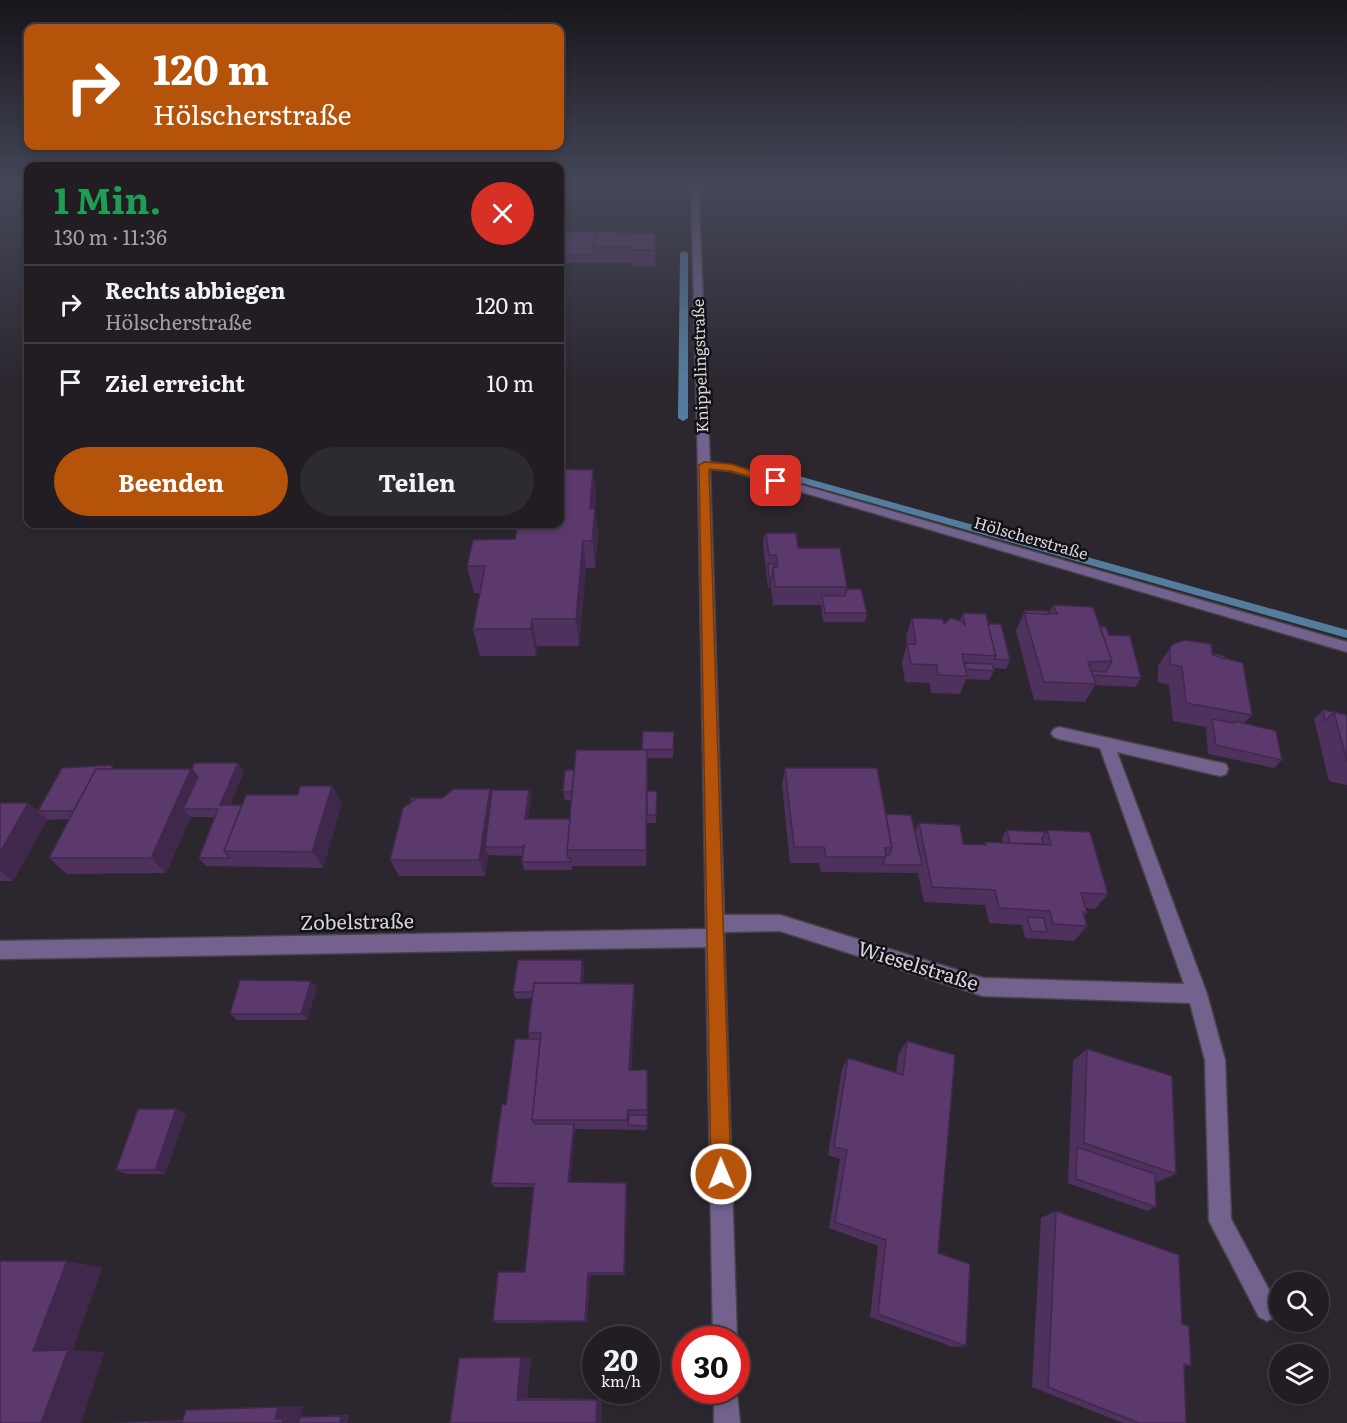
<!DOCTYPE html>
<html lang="de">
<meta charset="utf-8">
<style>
:root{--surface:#211d23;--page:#2d2a30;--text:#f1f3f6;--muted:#a2a2a6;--line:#3e3b41;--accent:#b45309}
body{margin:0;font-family:Literata,serif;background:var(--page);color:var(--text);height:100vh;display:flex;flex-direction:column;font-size:22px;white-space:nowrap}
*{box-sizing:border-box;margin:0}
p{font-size:20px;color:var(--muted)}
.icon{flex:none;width:33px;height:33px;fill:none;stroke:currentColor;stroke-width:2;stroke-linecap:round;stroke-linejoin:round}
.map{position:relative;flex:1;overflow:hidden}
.sheet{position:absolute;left:24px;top:162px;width:540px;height:366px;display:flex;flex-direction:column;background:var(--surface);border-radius:12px;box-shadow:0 3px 9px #0003,0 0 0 2px var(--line)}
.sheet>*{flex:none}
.banner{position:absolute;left:24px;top:24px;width:540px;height:126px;border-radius:12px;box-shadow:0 3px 9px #0003,0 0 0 2px var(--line);background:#b45309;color:#fff;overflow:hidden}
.controls{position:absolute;left:1269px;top:1272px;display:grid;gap:12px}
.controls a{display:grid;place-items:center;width:60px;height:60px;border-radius:50%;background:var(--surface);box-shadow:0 3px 9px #0003,0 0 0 2px var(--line);font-size:30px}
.speed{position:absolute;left:582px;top:1326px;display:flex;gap:12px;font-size:30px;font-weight:700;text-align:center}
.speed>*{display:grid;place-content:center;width:78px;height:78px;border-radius:50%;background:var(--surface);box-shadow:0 3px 9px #0003,0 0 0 2px var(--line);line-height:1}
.speed small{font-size:15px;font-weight:400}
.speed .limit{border:9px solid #d22;background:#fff;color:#111}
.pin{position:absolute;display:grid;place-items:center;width:51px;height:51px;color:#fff;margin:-26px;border-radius:12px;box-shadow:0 3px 9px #0006}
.me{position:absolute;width:66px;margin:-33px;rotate:359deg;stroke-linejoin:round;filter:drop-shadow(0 0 4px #0008)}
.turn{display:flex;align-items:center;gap:21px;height:126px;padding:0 30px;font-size:27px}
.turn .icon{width:78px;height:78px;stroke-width:2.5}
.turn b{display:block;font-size:42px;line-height:51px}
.round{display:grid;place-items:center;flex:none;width:63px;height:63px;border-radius:32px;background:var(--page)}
.overview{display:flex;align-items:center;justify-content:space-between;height:102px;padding:0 30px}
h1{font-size:36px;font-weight:700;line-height:45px;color:#1e9e55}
.action{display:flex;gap:12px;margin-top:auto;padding:12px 30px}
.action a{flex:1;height:69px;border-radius:36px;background:var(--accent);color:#fff;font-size:24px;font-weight:700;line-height:69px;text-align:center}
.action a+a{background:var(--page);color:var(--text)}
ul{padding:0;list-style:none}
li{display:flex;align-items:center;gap:18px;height:78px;padding:0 30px;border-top:2px solid var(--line)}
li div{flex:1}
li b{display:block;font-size:22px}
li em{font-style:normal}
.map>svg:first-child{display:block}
</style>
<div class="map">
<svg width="1347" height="1423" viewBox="0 0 1347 1423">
<rect width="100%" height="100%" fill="#2c272f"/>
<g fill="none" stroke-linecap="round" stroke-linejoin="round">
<!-- stream -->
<g fill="#547d9d" fill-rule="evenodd">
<polygon points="684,251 688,253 688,418 683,421 678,418 680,253"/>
<polygon points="756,464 1347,630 1347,638 752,469 752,465"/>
</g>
<defs>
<g id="minor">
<polygon points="691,184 698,184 710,462 735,466 1347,642 1347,652 730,471 710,469 724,915 780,915 983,978 1184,984 1100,748 1059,739 1054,737 1051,733 1054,729 1059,727 1226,764 1228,769 1226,774 1220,776 1117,752 1207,994 1225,1060 1231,1219 1275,1301 1279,1309 1275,1317 1267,1321 1259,1317 1209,1221 1205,1060 1190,1003 983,996 780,931 724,932 737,1340 736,1341 736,1340 713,1340 706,947 0,959 0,941 706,929 698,465"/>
<polygon points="736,1385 740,1423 714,1423 714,1390 736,1390"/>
</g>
</defs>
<!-- minor casing -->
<use href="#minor" stroke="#48434a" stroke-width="3"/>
<!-- minor -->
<use href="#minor" fill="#72628d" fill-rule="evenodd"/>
</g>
<!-- wall -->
<g fill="#4f315e">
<polygon points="611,232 656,233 657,249 655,267 631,267 631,263 561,263 560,254"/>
<polygon points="593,470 596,497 595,508 598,535 595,568 586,568 579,646 537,646 536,656 480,656 473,629 480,593 474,593 467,566 515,539"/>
<polygon points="766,533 798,548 847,587 847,589 867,613 865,622 823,622 821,605 773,605 771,587 768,588 763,545 764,535 765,535"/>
<polygon points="1053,605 1100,626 1109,635 1141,678 1135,687 1095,685 1085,702 1034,700 1016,631 1025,610 1049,614"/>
<polygon points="963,613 988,624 1010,660 1006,669 993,668 994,671 989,680 966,679 960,694 931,693 930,683 905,682 902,662 907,644 906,636 912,618 944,624 960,621"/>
<polygon points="1170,648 1212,653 1225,659 1252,715 1244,723 1282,760 1274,768 1208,754 1206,727 1173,721 1169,685 1158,682 1158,666"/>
<polygon points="1323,710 1347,715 1347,785 1329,781 1314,719"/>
<polygon points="674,732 673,758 648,758 648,791 657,799 656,823 647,823 647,819 646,866 572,866 572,870 524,870 522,862 523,856 488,855 485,876 399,876 390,860 443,798 490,789 491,794 529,790 531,798 528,819 570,819 571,800 565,800 563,792 574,770 642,750"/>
<polygon points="238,763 244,771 230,805 342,802 323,868 206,866 199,858 215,817 191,817 166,873 67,874 49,858 69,819 47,820 13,881 0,881 0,803 28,803 38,811 116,769 192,769"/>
<polygon points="785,768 886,814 915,832 919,823 963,844 983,845 985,842 1003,843 1002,838 1007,830 1046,832 1047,830 1108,894 1095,909 1086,908 1087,913 1084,916 1087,926 1074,941 1025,938 1022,925 989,923 985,905 924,902 918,873 821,872 819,863 790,863 782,785"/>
<polygon points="582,960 584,967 583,983 635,997 631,1070 648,1081 647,1130 575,1129 570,1182 626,1183 627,1187 625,1275 590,1275 587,1322 497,1323 493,1321 525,1272 534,1187 494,1187 491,1183 506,1105 530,1039 528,1033 532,998 516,999 513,992"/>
<polygon points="311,981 317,987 307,1020 237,1020 230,1014"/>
<polygon points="907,1041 938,1253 966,1346 953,1347 870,1317 878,1246 829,1228 840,1159 828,1155 842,1069 848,1058 896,1073 899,1053"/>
<polygon points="1087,1049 1176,1174 1157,1182 1155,1182 1156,1207 1147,1211 1068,1183 1073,1061"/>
<polygon points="176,1109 186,1114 165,1174 127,1174 116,1170"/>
<polygon points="1056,1211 1182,1324 1191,1366 1184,1366 1186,1423 1123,1423 1032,1387 1041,1218"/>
<polygon points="531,1358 527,1398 602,1399 601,1423 450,1423"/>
<polygon points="303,1406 300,1417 349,1415 347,1423 111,1423 183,1420 186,1410"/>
</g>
<!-- shaded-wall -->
<g fill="#40284c">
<polygon points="656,233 657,249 655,267 655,250"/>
<polygon points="593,470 596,497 593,532 595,508 598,535 595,568 590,509"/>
<polygon points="583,541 586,568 579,646 576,619"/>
<polygon points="772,577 771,587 768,588 769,578"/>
<polygon points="532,619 537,646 536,656 531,629"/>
<polygon points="647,750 648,768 646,866 646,850"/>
<polygon points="238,763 244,771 227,813 220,805"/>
<polygon points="191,769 204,786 183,809 191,817 166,873 151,858"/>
<polygon points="332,786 342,802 323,868 312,852"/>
<polygon points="490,789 495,806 485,847 488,855 485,876 479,860"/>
<polygon points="529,790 531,798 527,827 525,819"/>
<polygon points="28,803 47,820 13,881 0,871 0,852"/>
<polygon points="582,960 584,967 582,996 581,990"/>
<polygon points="311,981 317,987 307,1020 301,1014"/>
<polygon points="634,984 635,997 631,1081 629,1070"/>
<polygon points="647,1070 648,1081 648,1120 647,1110"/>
<polygon points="176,1109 186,1114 165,1174 155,1170"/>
<polygon points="574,1124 575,1129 570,1186 568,1182"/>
<polygon points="626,1183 627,1187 625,1275 624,1273"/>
<polygon points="67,1261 102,1268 73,1350 105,1352 81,1423 41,1423 33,1351"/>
<polygon points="588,1273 590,1275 587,1322 585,1321"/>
<polygon points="521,1357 531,1358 527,1398 517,1400"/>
<polygon points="602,1399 601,1423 596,1423 597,1400"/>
<polygon points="303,1406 300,1417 275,1419 278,1407"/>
<polygon points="349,1415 347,1423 340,1423 341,1416"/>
<polygon points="308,1416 300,1417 307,1423 282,1423 283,1419"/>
</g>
<!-- building -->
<g fill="#5c396d" stroke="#40284c" stroke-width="1.5">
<polygon points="565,231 611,231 611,232 596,232 593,246 594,255 560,254"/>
<polygon points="596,232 656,233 655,250 631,250 631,247 593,246"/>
<polygon points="560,469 593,470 590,509 595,508 592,541 583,541 576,619 532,619 531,629 473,629 485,566 467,566 473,540 515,539 518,524 560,524"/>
<polygon points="766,533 796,533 798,548 840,548 847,587 775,587 773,567 778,567 776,555 769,555"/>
<polygon points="768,564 775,564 775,567 773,567 772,577 769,578"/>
<polygon points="847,589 861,589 867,613 825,613 822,596 845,596"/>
<polygon points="1053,605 1093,607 1112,661 1088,662 1096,684 1044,682 1024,613 1057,614"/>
<polygon points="1025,610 1048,611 1049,614 1026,613"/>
<polygon points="963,613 986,614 996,656 962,654 967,676 938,675 937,665 911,664 907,644 916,644 912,618 943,619 944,624 951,618 961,621 965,625"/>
<polygon points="988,624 1001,624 1010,660 994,659 996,656"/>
<polygon points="1100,626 1106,627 1109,635 1130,636 1141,678 1093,675 1091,671 1106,672 1112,661"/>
<polygon points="1185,640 1211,644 1213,655 1243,663 1252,715 1186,703 1182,667 1170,664 1170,648 1173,644"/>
<polygon points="1212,653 1225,656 1225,659 1213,655"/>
<polygon points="964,663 992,664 994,671 966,669"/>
<polygon points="1323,710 1334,712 1325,721"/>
<polygon points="1334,712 1347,715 1347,762"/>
<polygon points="1212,719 1235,723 1235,721 1276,731 1282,760 1216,745"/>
<polygon points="643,731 674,732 673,749 642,750"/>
<polygon points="576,750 647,750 646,850 567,850"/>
<polygon points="194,763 238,763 220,805 242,805 224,851 230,858 199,858 218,809 183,809 198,777 192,769"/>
<polygon points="113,765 111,769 96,769 73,811 38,811 62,768"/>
<polygon points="785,768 877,768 892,848 885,848 886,857 826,857 824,847 794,847"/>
<polygon points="96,769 191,769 151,858 49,858"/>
<polygon points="565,770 574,770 572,792 563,792"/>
<polygon points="300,786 332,786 312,852 224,851 246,795 298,795"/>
<polygon points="454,789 490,789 479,860 390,860 403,808 417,798 442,798"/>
<polygon points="492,790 529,790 525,819 570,819 567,850 568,858 571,858 570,862 522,862 524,845 521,847 485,847"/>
<polygon points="647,791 657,791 656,815 647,815"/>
<polygon points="411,798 443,798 417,798 410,803"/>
<polygon points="0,803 28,803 0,852"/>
<polygon points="886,814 911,815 922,865 883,865 886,855 889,855 892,848"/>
<polygon points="919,823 960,825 963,844 986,845 985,842 1051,845 1047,830 1090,832 1108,894 1081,893 1087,913 1083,912 1087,926 1053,924 1050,911 999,908 995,890 932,887"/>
<polygon points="1007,830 1046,832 1042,838 1043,844 1010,843"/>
<polygon points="1027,917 1044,918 1047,932 1031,931"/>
<polygon points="518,960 582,960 581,983 534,983 533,992 513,992"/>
<polygon points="240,980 311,981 301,1014 230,1014"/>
<polygon points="534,983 634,984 629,1070 647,1070 647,1110 628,1110 627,1120 532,1120 541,1033 528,1033"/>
<polygon points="515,1039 540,1039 532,1120 535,1124 574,1124 568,1182 626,1183 624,1273 588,1273 585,1321 493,1321 498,1272 525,1272 534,1184 491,1183 502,1104 506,1105"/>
<polygon points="907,1041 955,1055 938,1253 970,1264 966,1346 878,1314 886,1240 835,1222 847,1150 834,1147 848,1058 903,1075"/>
<polygon points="1087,1049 1172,1076 1176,1174 1084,1143"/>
<polygon points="138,1109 176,1109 155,1170 116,1170"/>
<polygon points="629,1115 647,1115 647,1126 628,1125"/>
<polygon points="1077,1147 1155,1174 1156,1207 1076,1179"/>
<polygon points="1056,1211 1179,1255 1182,1324 1189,1326 1191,1366 1184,1364 1186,1423 1139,1423 1048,1387"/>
<polygon points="0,1261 67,1261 33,1351 68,1350 41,1423 0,1423"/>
<polygon points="521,1357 517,1400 597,1400 596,1423 450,1423 459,1358"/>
<polygon points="278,1407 275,1419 283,1419 282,1423 148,1423 182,1422 186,1410"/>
<polygon points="341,1416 340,1423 298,1423 300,1417"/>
</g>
<!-- sky -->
<linearGradient id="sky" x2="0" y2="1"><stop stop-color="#18151a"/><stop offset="0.48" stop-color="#454758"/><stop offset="1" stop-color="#454758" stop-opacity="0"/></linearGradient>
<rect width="1347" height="383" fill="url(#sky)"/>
<!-- route -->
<polygon fill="#b45309" stroke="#753606" stroke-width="1.5" points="704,462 731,464 782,481 776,484 730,471 709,469 731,1174 728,1181 721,1184 714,1181 711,1174 699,465"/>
<g text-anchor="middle" stroke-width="5" stroke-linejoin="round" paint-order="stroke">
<!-- street labels -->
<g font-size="16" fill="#d8d5da" stroke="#131115">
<text transform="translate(700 366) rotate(-92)" y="6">Knippelingstraße</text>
<text transform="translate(1031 538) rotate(16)" y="6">Hölscherstraße</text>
</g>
<!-- near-street labels -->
<g font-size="20" fill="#d8d5da" stroke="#131115">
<text transform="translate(357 922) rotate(-1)" y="7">Zobelstraße</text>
<text transform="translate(918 966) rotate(17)" y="7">Wieselstraße</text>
</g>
</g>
</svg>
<div class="controls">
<a><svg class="icon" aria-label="search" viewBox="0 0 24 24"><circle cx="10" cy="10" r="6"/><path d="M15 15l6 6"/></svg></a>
<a><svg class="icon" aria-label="layers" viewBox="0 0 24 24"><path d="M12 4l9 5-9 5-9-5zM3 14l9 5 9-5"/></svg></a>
</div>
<div class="speed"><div>20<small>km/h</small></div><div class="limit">30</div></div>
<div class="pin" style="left:776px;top:481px;background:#d93025"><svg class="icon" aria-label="arrive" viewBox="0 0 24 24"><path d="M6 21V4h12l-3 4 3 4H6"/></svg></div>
<svg class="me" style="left:721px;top:1174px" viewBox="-20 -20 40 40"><circle r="17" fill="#b45309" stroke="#fff" stroke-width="3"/><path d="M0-11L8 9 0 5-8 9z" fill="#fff"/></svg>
<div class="banner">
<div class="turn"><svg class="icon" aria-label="right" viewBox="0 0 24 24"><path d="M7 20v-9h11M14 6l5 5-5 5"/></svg><div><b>120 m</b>Hölscherstraße</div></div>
</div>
<section class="sheet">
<div class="overview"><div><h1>1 Min.</h1><p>130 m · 11:36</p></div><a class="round" style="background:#d93025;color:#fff"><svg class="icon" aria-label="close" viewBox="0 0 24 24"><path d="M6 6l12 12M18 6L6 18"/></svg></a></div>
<ul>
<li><svg class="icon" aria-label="right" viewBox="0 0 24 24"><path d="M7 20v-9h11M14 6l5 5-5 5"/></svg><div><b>Rechts abbiegen</b><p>Hölscherstraße</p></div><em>120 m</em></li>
<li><svg class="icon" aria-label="arrive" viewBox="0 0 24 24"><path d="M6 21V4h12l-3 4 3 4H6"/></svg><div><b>Ziel erreicht</b></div><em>10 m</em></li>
</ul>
<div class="action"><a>Beenden</a><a>Teilen</a></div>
</section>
</div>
